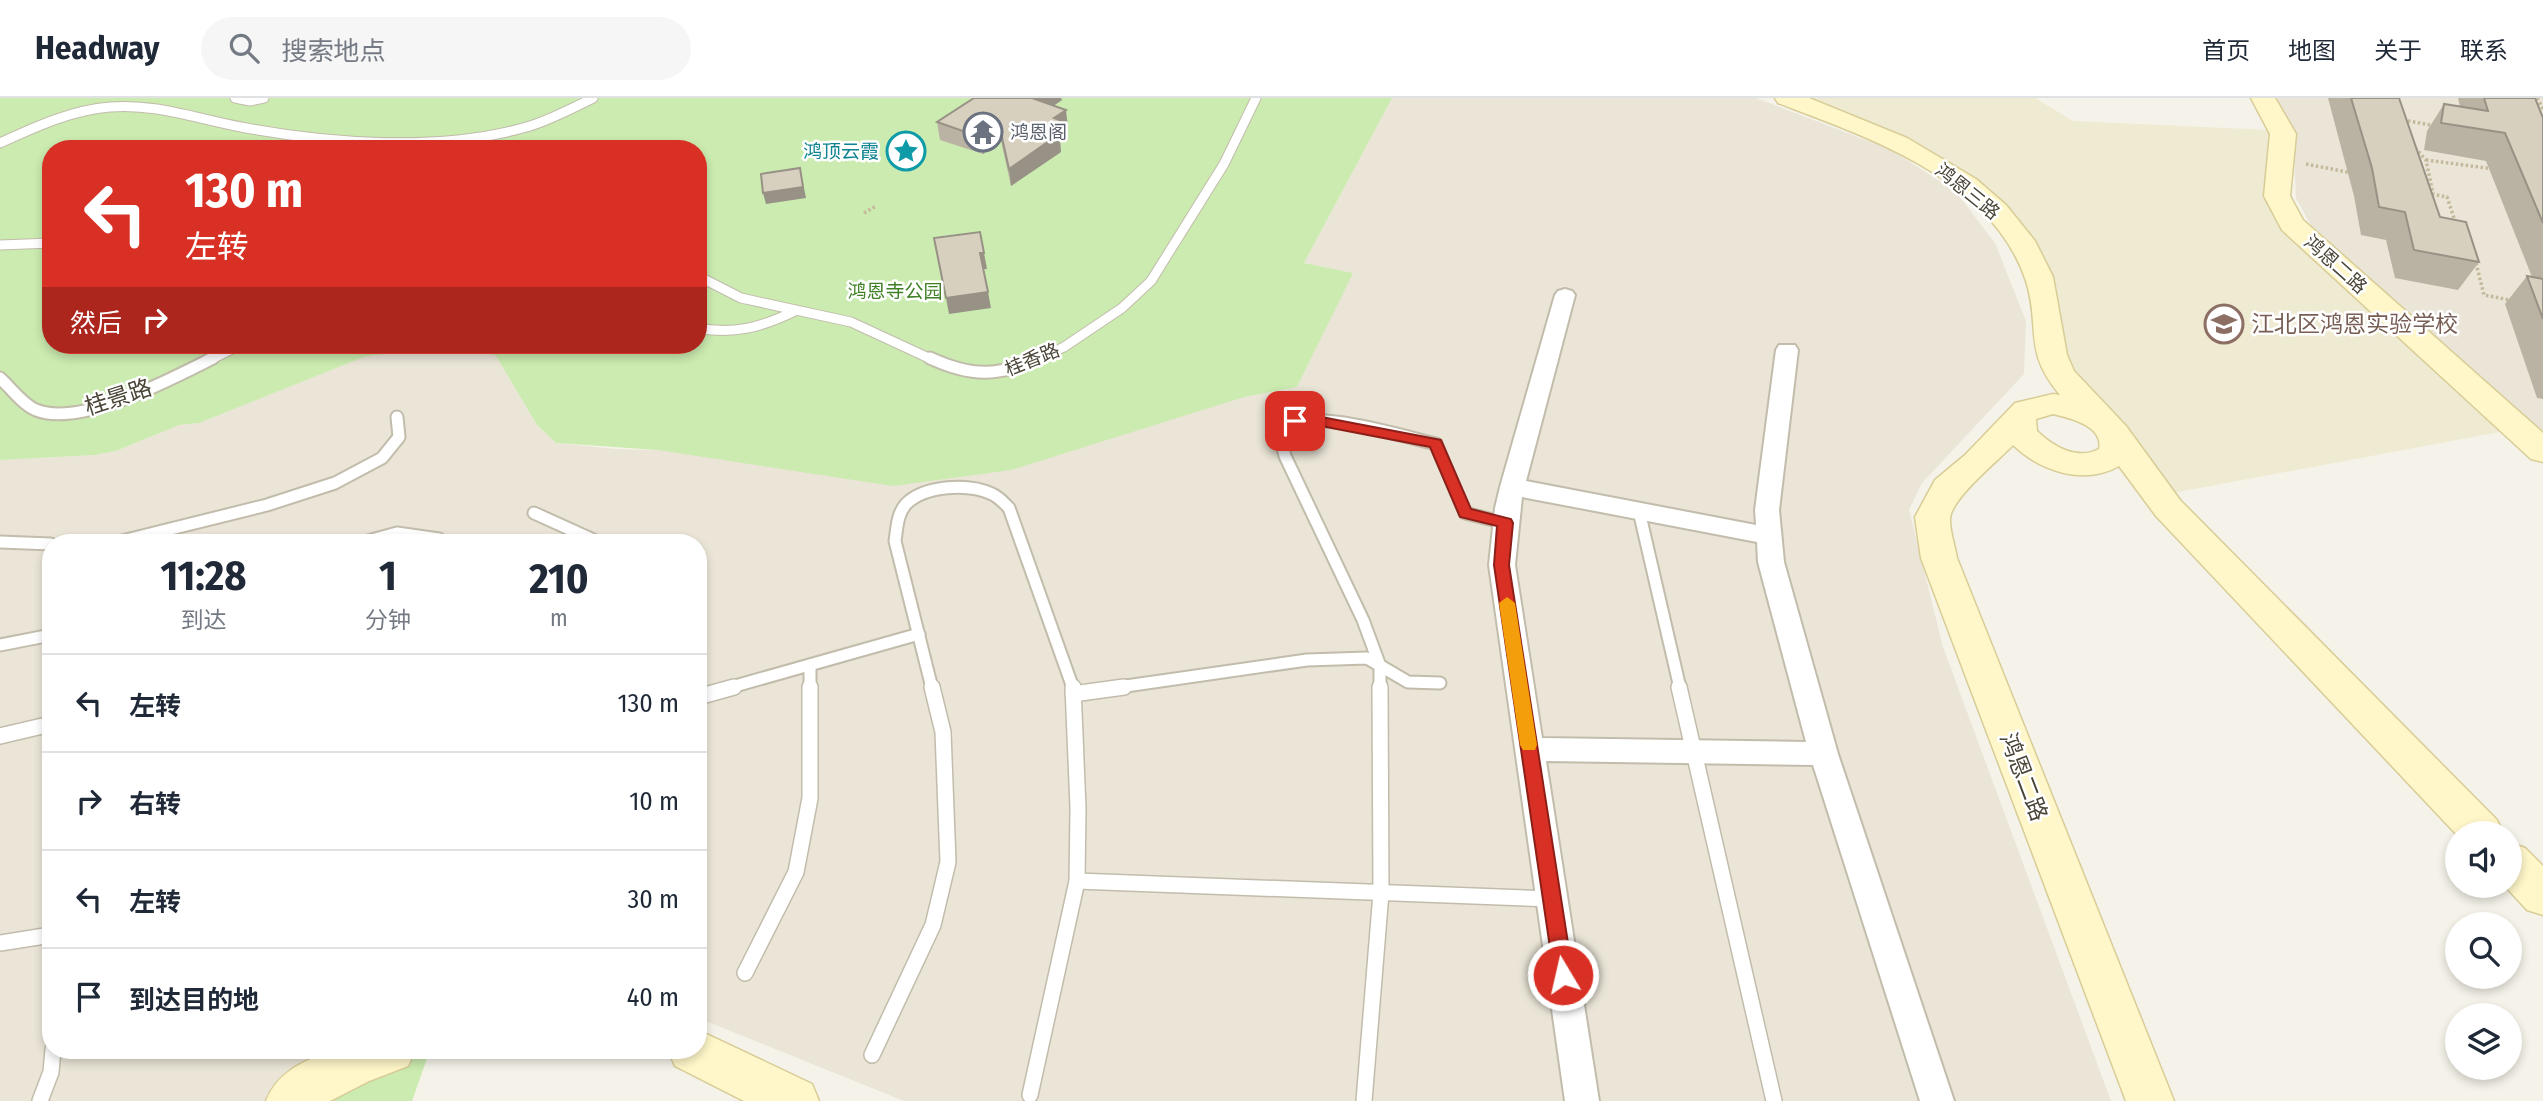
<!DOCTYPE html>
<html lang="zh">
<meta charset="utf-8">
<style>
:root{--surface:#fff;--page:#f6f6f7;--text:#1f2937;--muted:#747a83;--line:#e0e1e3}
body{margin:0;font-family:"Fira Sans Condensed","Noto Sans SC",sans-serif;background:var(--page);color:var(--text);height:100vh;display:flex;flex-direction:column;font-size:26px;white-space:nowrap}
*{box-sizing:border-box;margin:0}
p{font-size:23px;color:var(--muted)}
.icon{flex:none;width:38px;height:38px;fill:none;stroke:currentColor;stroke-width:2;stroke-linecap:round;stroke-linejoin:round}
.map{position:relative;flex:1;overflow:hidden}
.side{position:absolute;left:42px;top:436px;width:665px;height:525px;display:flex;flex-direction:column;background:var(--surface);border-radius:28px;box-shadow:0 4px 10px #0003}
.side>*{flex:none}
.guide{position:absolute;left:42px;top:42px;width:665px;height:214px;border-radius:28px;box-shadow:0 4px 10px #0003;background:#d93025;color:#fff;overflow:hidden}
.fabs{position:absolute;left:2445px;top:723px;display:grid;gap:14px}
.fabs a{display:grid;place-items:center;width:77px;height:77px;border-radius:50%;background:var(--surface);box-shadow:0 4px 10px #0003;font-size:35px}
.pin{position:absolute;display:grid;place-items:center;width:60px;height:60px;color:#fff;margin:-30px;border-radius:14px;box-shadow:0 4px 10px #0006}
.me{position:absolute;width:77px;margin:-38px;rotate:351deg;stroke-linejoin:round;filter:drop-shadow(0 0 5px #0008)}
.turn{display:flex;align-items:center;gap:24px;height:147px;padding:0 28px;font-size:32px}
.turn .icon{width:91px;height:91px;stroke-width:2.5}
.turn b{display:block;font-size:49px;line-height:60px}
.then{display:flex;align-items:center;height:66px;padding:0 28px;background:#0003;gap:14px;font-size:26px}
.eta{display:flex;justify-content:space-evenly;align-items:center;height:119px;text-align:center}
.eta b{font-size:42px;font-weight:700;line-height:49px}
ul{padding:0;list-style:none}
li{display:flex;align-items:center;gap:21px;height:98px;padding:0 28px;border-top:2px solid var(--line)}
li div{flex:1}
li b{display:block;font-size:26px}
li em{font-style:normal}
header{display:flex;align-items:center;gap:42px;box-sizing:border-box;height:98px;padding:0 35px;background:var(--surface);border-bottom:2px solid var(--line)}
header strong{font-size:33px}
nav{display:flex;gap:38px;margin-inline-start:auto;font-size:24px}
.search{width:490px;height:63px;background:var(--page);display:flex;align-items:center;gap:18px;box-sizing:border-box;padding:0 24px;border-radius:38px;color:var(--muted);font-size:26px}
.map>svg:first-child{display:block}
</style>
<header>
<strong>Headway</strong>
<div class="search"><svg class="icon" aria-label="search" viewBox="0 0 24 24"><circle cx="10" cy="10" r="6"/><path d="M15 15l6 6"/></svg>搜索地点</div>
<nav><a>首页</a><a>地图</a><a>关于</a><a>联系</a></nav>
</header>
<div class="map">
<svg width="2543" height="1003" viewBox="0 0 2543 1003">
<rect width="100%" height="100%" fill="#f5f3e9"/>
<!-- residential -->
<g fill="#eae5d7">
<polygon points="1392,0 1756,0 1892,52 1956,94 1995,145 2026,223 2024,276 1922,385 1909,412 1943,549 2111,1003 904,1003 698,920 698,444 51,444 51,952 334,952 268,1003 0,1003 0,362 94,357 116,353 179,327 199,325 364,259 444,247 474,247 496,258 537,327 556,345 616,351 658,352 1244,299 1297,289 1352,175 1304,165"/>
<polygon points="2272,0 2543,0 2543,334 2314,133 2296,100 2293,38"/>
</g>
<!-- education -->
<polygon fill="#efead2" points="1799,0 2035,0 2073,23 2270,32 2265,98 2505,333 2173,395 2066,269 2052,183 1976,88"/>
<!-- green -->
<g fill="#cbebb0">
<polygon points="0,0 1392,0 1304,165 1353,175 1297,289 1244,299 1011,372 893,388 658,352 556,345 537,327 496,258 474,247 698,247 698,51 51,51 51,247 444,247 364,259 199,325 179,327 116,353 94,357 0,362"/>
<polygon points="408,952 430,952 412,1003 296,1003"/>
</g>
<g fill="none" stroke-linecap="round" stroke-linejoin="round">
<defs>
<g id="lane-far2">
<polyline points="235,0 250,3 264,0"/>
<path d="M0 45C35 29 71 12 110 9 155 5 197 21 241 29 329 46 443 54 530 28 552 21 573 10 593 0"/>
<polyline points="0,147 51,145"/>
<polyline points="698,178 741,200 851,224 933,262"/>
<path d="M698 230C734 237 762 229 795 213"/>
<polyline points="210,262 240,247"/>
<polyline points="1036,262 1064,249 1122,210 1151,183 1224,66 1256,0"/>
</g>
<g id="lane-far1">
<path d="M930 260C971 279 998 279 1040 260"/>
<path d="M0 280C11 290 22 306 36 312 80 330 173 280 213 260"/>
<polyline points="1639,413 1680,590"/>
<polyline points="534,415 598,444"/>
<polyline points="0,444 51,446"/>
<polyline points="118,444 267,407 335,385 382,360 399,339 397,319"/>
<polyline points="364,444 397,435 439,441 443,444"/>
<polyline points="0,547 51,537"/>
<polyline points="810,567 810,590"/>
<polyline points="728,590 919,536"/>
<path d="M932 590 895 443C897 430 897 416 906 406 925 387 969 385 992 396 999 399 1004 405 1009 410L1073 590"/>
<polyline points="1112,590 1307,562 1367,560 1408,584 1440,585"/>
<path d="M1380 590V568L1363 522 1285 358 1279 334C1298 305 1405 339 1436 346L1465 415 1505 425"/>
</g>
<g id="lane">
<polyline points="1679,589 1774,1003"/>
<polyline points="1073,596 1124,589"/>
<polyline points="698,599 734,589"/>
<polyline points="0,638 51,626"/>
<polyline points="1077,783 1552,801"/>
<polyline points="0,845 51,837"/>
<polyline points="745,875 796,774 810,700 810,589"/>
<polyline points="872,957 933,827 948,764 943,634 932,589"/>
<polyline points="1030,997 1077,783 1078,710 1073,589"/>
<polyline points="40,1003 51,974 53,952"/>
<polyline points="1364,1003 1381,795 1380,589"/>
</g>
<path id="street" d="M1565 191 1572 193 1575 197 1526 383 1756 427 1755 412 1776 252 1779 247H1795L1798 252 1779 412 1784 464 1838 656 1954 1003H1920L1813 667 1546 663 1599 1003H1565L1489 467 1495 410 1500 389 1555 197 1558 193ZM1522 399 1757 444 1758 464 1806 644 1542 640 1515 467Z"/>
<g id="secondary">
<path d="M1775 0H1809L1907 40 1976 81 2006 107 2035 143 2053 179 2067 257 2074 273 2126 328 2180 402 2497 722 2503 735 2457 737 2156 418 2119 368C2084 388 2040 373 2013 347 1998 363 1949 402 1950 422 1950 434 1955 448 1957 460L2174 1003H2126L1921 460 1915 419 1935 382 1965 357 2015 305 2053 296 2060 297C2022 252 2041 230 2026 183 1992 80 1869 40 1778 5ZM2053 316C2070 320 2104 328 2099 351 2077 363 2053 348 2037 333L2036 321Z"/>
<polygon points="2251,0 2275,0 2296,36 2290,98 2303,122 2543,335 2543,364 2531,361 2282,132 2264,98 2270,36"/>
<polygon points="2510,745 2525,750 2543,768 2543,817 2527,812 2505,788 2510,788"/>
<polygon points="698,932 812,986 819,1003 744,1003 675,968 668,952 698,952"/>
<path d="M332 952H415L408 968 369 983 330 1003H266C278 973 303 964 332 952Z"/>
</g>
</defs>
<!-- lane-far2 casing -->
<use href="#lane-far2" stroke="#c2bcab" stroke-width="11"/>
<!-- lane-far1 casing -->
<use href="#lane-far1" stroke="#c2bcab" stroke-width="15"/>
<!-- lane casing -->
<use href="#lane" stroke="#c2bcab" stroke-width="18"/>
<!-- street casing -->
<use href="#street" stroke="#c2bcab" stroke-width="4"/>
<!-- secondary casing -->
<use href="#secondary" stroke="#d8cc97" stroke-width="3"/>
<!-- path -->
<g stroke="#c4b99b" stroke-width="3.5" stroke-dasharray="2.5 2.5" stroke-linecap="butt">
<polyline points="2537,0 2543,11"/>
<polyline points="2403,22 2436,28"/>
<polyline points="2415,50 2426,62 2433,96"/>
<polyline points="2426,62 2494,71"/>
<polyline points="2306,66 2352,75"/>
<polyline points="2427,95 2447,99 2455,123 2452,122"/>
<polyline points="864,115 876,108"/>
<polyline points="2476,165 2484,197 2515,203"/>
</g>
<!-- lane-far2 -->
<use href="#lane-far2" stroke="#fff" stroke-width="9"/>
<!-- lane-far1 -->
<use href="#lane-far1" stroke="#fff" stroke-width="11"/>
<!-- lane -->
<use href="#lane" stroke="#fff" stroke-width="15"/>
<!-- street -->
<use href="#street" fill="#fff" fill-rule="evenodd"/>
<!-- secondary -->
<use href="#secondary" fill="#fff7c9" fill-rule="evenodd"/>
</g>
<!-- wall -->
<g fill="#bab3a3">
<polygon points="2328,0 2399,0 2440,119 2479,164 2458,192 2395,180 2386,142 2361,137 2354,98"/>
<polygon points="2458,0 2535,0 2543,20 2543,301 2537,300 2505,206 2527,178 2532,179 2486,63 2424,52 2427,33 2444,6 2460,9"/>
<polygon points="1062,2 1053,8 1068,30 1063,33 1064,40 1060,43 1061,54 1011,88 1001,43 983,56 940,42 937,24"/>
</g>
<!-- shaded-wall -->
<g fill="#979285">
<polygon points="1037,0 1061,0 1062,2 1037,19 1035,1"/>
<polygon points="1066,12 1068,30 1063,33 1064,40 1060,43 1061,54 1011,88 1009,71 1048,32 1054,20"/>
<polygon points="999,26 1001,43 983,56 980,39"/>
<polygon points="800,70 806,100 766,106 763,95"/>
<polygon points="980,155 984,155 987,171 983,171"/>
<polygon points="988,194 991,210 949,216 946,200"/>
</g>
<!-- building -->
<g fill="#d8d0be" stroke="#979285" stroke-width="2">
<polygon points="974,0 1037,0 1035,1 1066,12 1054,20 1062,23 1048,32 1059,36 1009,71 999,26 980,39 937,24"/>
<polygon points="2351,0 2399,0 2440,119 2466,124 2479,164 2414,152 2405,114 2379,109 2372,70"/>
<polygon points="2484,0 2535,0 2543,20 2543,125 2505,35 2441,25 2444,6 2488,13"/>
<polygon points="800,70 803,89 763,95 761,76"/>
<polygon points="980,134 984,155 980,155 988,194 946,200 934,140"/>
<polygon points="2527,178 2543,181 2543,221"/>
</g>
<!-- route -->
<polygon fill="#d93025" stroke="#8d1f18" stroke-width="2" points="1316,318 1441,342 1471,411 1511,421 1513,425 1509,467 1573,877 1570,883 1563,886 1556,883 1554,877 1494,467 1497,428 1460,419 1430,349 1316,327 1295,327 1288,323 1295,318"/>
<!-- slow -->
<polygon fill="#f59e0b" points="1507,499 1515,505 1537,647 1535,652 1523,652 1520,647 1499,505"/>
<!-- icons -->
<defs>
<symbol id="temple-ring" viewBox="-11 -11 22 22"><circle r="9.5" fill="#fff" stroke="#6b7280" stroke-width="1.5"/><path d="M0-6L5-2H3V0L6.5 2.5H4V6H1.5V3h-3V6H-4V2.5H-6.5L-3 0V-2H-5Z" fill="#6b7280"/></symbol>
<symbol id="sight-ring" viewBox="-11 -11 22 22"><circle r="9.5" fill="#fff" stroke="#0f9aa8" stroke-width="1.5"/><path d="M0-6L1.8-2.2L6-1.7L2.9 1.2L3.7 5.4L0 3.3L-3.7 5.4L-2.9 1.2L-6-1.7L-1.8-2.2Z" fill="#0f9aa8"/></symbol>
<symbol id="school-ring" viewBox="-11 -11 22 22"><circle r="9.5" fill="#fff" stroke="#8d6e63" stroke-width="1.5"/><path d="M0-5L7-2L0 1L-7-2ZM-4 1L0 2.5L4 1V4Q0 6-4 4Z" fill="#8d6e63"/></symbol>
</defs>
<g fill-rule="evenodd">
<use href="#temple-ring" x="961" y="12" width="44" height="44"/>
<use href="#sight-ring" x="884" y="31" width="44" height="44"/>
<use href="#school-ring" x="2202" y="204" width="44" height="44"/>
</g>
<g text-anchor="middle" stroke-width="5" stroke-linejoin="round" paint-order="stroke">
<!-- far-worship labels -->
<g font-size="19" fill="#5b616d" stroke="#fff" text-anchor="start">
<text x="1010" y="41">鸿恩阁</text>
</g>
<!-- far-culture labels -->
<g font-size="19" fill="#0d838f" stroke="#fff" text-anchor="end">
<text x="879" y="60">鸿顶云霞</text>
</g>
<!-- far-street labels -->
<g font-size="19" fill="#4a4437" stroke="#fff">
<text transform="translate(1968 93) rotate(39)" y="7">鸿恩三路</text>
<text transform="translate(2336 166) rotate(42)" y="7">鸿恩二路</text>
<text transform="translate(1032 261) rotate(-22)" y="7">桂香路</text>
</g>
<!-- far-park labels -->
<g font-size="19" fill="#408026" stroke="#fff">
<text x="895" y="200">鸿恩寺公园</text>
</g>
<!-- education labels -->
<g font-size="23" fill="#785e54" stroke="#fff" text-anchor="start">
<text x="2251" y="234">江北区鸿恩实验学校</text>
</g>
<!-- street labels -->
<g font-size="23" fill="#4a4437" stroke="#fff">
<text transform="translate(118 299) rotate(-18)" y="8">桂景路</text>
<text transform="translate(2024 679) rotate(69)" y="8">鸿恩二路</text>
</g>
</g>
</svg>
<div class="fabs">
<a><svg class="icon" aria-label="sound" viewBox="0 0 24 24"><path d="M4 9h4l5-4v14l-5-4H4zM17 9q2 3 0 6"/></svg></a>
<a><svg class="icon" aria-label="search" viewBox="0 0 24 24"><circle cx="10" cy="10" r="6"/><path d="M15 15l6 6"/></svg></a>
<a><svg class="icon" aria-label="layers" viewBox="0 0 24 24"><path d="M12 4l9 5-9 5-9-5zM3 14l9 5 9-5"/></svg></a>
</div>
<div class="pin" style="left:1295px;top:323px;background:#d93025"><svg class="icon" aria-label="arrive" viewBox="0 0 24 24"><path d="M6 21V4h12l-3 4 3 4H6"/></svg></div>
<svg class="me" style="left:1563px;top:877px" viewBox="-20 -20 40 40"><circle r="17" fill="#d93025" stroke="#fff" stroke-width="3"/><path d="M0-11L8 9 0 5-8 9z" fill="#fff"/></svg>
<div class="guide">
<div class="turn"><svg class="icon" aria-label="left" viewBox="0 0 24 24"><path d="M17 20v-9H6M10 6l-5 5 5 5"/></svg><div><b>130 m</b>左转</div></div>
<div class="then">然后<svg class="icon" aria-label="right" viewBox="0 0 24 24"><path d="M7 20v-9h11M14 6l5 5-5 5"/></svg></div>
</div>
<section class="side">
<div class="eta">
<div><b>11:28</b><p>到达</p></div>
<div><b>1</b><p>分钟</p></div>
<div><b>210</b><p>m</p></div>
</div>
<ul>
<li><svg class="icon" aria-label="left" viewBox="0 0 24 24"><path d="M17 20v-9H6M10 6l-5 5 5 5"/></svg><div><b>左转</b></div><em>130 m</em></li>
<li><svg class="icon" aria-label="right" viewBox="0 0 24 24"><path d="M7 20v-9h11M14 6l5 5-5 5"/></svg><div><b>右转</b></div><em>10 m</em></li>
<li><svg class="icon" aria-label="left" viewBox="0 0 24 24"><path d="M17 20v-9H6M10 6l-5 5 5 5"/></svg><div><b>左转</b></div><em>30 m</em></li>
<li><svg class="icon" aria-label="arrive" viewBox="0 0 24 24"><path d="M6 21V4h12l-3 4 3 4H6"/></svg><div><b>到达目的地</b></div><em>40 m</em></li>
</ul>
</section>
</div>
